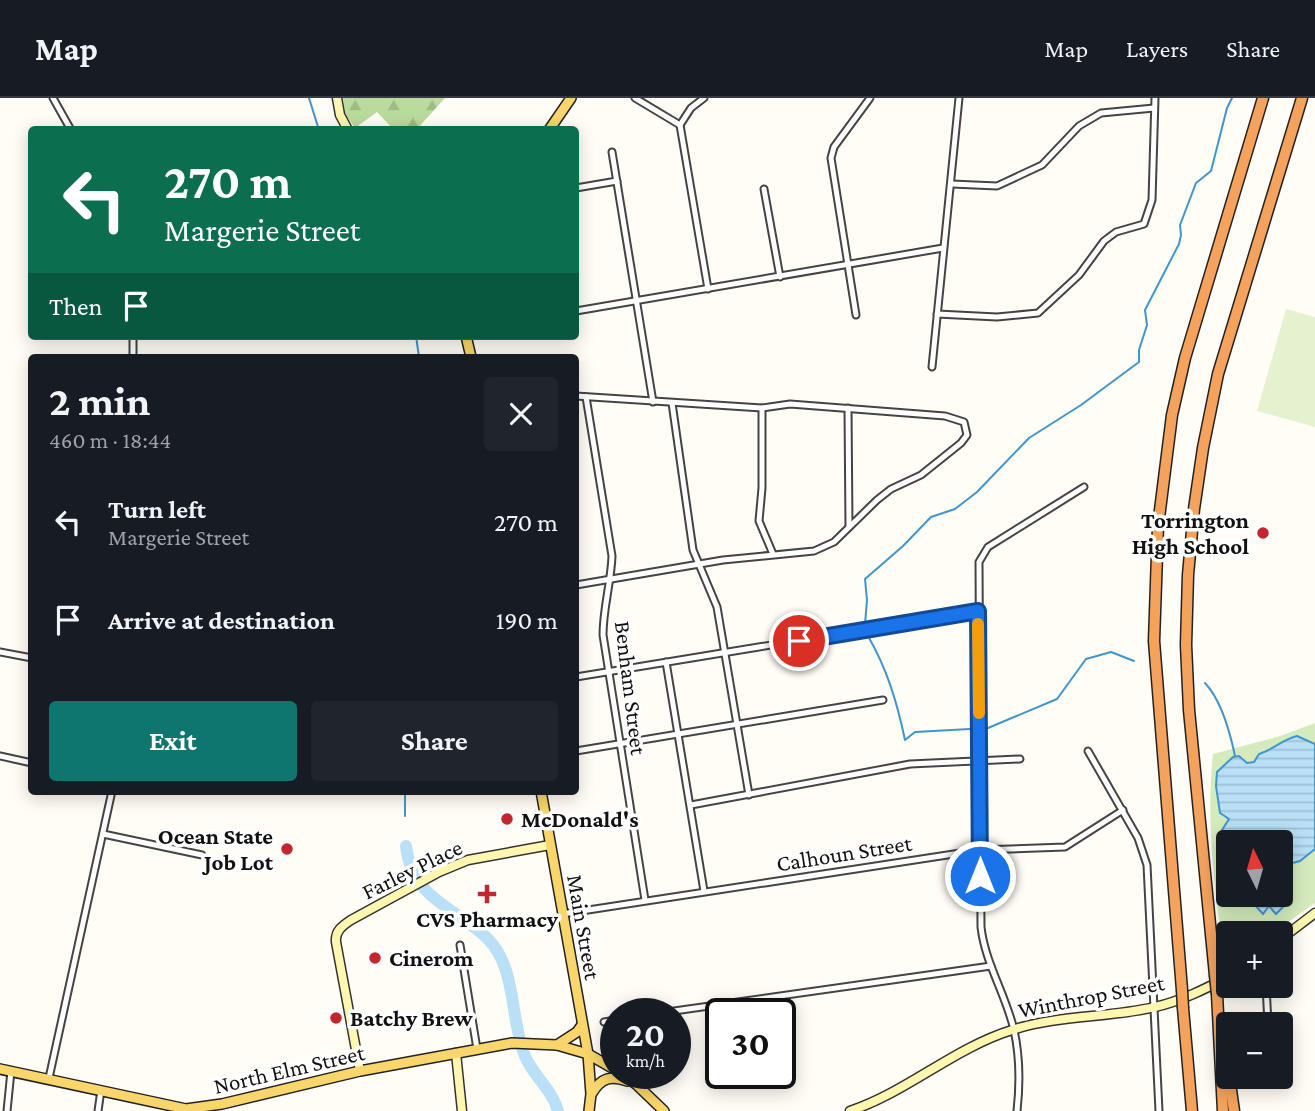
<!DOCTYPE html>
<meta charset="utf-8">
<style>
:root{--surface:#171b24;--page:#20242c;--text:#f1f3f6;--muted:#9ea1a6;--line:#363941;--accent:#0f766e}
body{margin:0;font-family:"Crimson Pro",serif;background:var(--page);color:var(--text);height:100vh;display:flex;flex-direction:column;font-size:26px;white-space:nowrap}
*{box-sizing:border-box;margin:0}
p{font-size:23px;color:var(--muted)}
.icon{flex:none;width:38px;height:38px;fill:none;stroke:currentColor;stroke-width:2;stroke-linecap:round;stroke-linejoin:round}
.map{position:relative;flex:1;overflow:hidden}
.drawer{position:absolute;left:28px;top:256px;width:551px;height:441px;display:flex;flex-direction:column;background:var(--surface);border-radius:7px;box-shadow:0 4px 18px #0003}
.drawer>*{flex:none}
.guide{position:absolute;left:28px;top:28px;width:551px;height:214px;border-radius:7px;box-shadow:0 4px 18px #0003;background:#0b6e4f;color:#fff;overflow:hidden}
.needle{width:46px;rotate:355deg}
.controls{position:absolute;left:1216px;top:732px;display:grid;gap:14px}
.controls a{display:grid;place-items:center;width:77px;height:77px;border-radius:7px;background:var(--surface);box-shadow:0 4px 18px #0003;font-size:35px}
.speed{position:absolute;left:600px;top:900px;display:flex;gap:14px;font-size:35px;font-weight:700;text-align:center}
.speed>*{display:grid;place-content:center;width:91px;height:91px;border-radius:50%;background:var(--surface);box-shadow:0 4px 18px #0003;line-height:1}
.speed small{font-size:18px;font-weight:400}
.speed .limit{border:4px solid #111;border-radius:10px;background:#fff;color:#111}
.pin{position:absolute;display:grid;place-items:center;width:60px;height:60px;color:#fff;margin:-30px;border:4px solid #fff;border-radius:50%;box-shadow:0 2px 7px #0007}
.me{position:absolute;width:77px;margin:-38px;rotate:0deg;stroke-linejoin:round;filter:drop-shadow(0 0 5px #0008)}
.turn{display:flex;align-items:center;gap:24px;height:147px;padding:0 21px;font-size:32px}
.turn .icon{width:91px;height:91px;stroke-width:2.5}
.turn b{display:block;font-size:49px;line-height:60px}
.then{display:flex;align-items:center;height:66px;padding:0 21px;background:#0003;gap:14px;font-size:26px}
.round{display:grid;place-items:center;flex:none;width:74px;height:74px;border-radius:7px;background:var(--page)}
.head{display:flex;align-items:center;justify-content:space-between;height:119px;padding:0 21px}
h1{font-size:42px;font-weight:700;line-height:52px}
.cta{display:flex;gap:14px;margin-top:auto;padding:14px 21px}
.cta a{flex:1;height:80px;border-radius:7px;background:var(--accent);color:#fff;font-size:28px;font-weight:700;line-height:80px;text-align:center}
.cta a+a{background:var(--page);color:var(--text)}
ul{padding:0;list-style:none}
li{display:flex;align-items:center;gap:21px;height:98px;padding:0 21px}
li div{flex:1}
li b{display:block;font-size:26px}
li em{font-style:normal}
header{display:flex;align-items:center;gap:42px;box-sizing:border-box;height:98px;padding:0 35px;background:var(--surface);border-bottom:2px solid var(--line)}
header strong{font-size:33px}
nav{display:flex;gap:38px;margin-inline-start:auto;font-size:24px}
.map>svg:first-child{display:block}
</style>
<header>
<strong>Map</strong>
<nav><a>Map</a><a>Layers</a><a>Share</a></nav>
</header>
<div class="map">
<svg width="1315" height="1013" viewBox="0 0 1315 1013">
<defs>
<pattern id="forest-firs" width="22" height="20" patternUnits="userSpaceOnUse" patternTransform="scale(1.75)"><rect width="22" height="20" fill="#b9dc9c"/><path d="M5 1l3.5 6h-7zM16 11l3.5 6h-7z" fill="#9ebc85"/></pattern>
<pattern id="water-rules" width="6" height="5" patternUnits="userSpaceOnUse" patternTransform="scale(1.75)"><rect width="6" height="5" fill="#b9e0f7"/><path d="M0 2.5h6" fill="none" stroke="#9ebfd3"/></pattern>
</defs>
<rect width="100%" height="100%" fill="#fffdf5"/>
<!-- forest -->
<polygon fill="url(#forest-firs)" points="343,0 445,0 416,32 393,31 377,14 355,30 345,16"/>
<!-- park -->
<path fill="#d5ebbd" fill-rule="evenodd" d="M1315 625V805L1273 835H1228V867L1225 869C1216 799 1205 727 1213 656L1280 638ZM1228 744H1281V796H1228Z"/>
<!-- pitch -->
<polygon fill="#e6f2cf" points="1286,211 1315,219 1315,329 1257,313"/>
<!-- water -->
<g fill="url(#water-rules)" stroke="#3f96cf" stroke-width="2">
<path d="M1297 638 1315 646V751L1300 763 1281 768V744H1228V758L1223 745 1222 732 1229 721 1220 715 1216 688 1217 674 1233 659 1239 658 1247 665 1254 664 1259 656C1273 652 1283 641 1297 638Z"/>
<polygon points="1261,796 1276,796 1286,806 1276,816 1269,808 1263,816 1251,803"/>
</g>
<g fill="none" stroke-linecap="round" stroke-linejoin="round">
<!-- stream -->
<g stroke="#3f96cf" stroke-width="2">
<polyline points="309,0 319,32"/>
<polyline points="416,238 419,259"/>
<polyline points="865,526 867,502 865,481 903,448 931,419 955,411 977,394 1029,340 1081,307 1139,264 1139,252 1147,227 1145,212 1179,146 1181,137 1180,127 1196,85 1211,73 1227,10 1232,0"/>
<path d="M868 538C887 571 897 604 905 642L915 634 988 630 1057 601 1086 561 1111 554 1134 563"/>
<path d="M1205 585C1222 603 1230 634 1235 658"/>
<polyline points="405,693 405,718"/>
</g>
<!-- river -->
<path stroke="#b9e0f7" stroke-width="12" d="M406 748C412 802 456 809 488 841 517 870 510 923 525 958 533 978 552 991 558 1013"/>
<defs>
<g id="street">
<polyline points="53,0 71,32"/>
<polyline points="635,0 680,27"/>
<polyline points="680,27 708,191"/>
<polyline points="680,27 691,10 704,0"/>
<polyline points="612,54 653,304"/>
<polyline points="952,86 997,88 1042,67 1079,28 1101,15 1154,10"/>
<polyline points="576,90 617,83"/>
<polyline points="764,91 780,179"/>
<polyline points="576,213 943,150"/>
<polyline points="937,216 997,219 1038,215 1079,177 1104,143 1116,134 1144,126 1152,102 1155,0"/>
<polyline points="856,217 831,60 834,49 870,0"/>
<polyline points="133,238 133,259"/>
<polyline points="932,269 959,0"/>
<polyline points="576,298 762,310 790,306 945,318 964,324 967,337 961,345 921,377 891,391 877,402 834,444 814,453 723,462 576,487"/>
<path d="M586 299 612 458C611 485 603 510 603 537L645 802"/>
<polyline points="672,305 693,452 717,509 749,697"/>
<polyline points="762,310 762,390 759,423 773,456"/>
<polyline points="848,310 849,429"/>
<polyline points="0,554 32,560"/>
<polyline points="666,564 704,793"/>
<polyline points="576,579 978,513"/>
<polyline points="576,653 883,602"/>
<polyline points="1088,653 1138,740 1147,767 1159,1013"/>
<polyline points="0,658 32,665"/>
<polyline points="691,707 910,666 1020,661"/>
<polyline points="103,736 202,757"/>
<polyline points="562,816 980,752 1065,749 1123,712"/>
<polyline points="460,847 477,951"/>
<polyline points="1266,887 1268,926"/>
<polyline points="660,915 991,868"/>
<polyline points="604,924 616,922"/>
<polyline points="49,980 112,693"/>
<polyline points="7,1013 11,973"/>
<polyline points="98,1013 101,992"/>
<path d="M1017 1013C1020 986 1020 959 1014 932 1006 897 985 865 981 829L979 464 988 449 1084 389"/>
</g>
<g id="secondary">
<polyline points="337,0 340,17 348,32"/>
<polyline points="1281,841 1315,815"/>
<polyline points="456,955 462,1013"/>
<path d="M360 973 336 844C335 833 342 828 351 822L439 774 468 762 550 747"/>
<path d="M850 1013C907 994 954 950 1012 932 1058 917 1108 920 1155 909 1181 903 1205 891 1228 879"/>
</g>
<g id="primary">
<polyline points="549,32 571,0"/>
<polyline points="466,238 471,259"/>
<polyline points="541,693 588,956 591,996 589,1013"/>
<polyline points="557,947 577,934 582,927"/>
<polyline points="0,971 186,1011 222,1006 360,973 512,945 557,947 588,956 616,972"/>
<polyline points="620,975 636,986 664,1013"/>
<path d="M592 995C601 980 611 977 627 983"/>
</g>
<g id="highway">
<polyline points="1215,877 1189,612 1186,547 1188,477 1194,411 1203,350 1218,276 1302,0"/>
<polyline points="1182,892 1154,543 1158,428 1172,317 1185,260 1263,0"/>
<polyline points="1217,896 1223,1013"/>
<polyline points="1183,910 1192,1013"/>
<polyline points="1229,978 1234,1013"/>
</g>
</defs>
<!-- street casing -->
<use href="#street" stroke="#444" stroke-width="9"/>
<!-- secondary casing -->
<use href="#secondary" stroke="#333" stroke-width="11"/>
<!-- primary casing -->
<use href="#primary" stroke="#222" stroke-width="12"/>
<!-- highway casing -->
<use href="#highway" stroke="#222" stroke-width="13"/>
<!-- street -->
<use href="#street" stroke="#fff" stroke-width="5"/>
<!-- secondary -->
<use href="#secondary" stroke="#fff6b0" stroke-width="8"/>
<!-- primary -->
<use href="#primary" stroke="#f9d66b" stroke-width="9"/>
<!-- highway -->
<use href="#highway" stroke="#f5a25d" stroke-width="10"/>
<defs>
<g id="highway-bridge">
<polyline points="1215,877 1217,896"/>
<polyline points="1182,892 1183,910"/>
</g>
</defs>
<!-- highway-bridge casing -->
<use href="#highway-bridge" stroke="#222" stroke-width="13" stroke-linecap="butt"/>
<!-- highway-bridge -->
<use href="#highway-bridge" stroke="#f5a25d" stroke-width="10"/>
</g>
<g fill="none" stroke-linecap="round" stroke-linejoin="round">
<defs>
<polyline id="route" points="799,543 978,513 980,778"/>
</defs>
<!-- route casing -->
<use href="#route" stroke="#114b97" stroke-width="18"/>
<!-- route -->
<use href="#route" stroke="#1a73e8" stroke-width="12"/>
<!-- slow -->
<polyline stroke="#f59e0b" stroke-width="12" points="978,526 979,615"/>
</g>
<!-- markers -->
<g fill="#c4262e" stroke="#fff" stroke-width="2.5">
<circle cx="1263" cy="435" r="7"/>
<circle cx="507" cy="721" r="7"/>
<circle cx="287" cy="751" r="7"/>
<path d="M483.5 785.5h7v7h7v7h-7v7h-7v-7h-7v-7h7z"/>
<circle cx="375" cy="860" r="7"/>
<circle cx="336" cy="920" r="7"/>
</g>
<g text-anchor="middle" stroke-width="7" stroke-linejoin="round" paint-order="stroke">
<!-- poi labels -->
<g font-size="23" font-weight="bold" fill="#111" stroke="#fff" text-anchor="start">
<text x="1249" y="430" text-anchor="end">Torrington<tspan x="1249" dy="26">High School</tspan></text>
<text x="521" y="729">McDonald's</text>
<text x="273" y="746" text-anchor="end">Ocean State<tspan x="273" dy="26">Job Lot</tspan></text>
<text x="487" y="829" text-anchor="middle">CVS Pharmacy</text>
<text x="389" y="868">Cinerom</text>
<text x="350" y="928">Batchy Brew</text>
</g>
<!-- street labels -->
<g font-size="23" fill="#111" stroke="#fff">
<text transform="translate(631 590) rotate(83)" y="8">Benham Street</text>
<text transform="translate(844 755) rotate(-9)" y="8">Calhoun Street</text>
<text transform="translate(412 771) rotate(-26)" y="8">Farley Place</text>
<text transform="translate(584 829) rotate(80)" y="8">Main Street</text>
<text transform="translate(1091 898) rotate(-11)" y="8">Winthrop Street</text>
<text transform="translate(289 971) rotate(-13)" y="8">North Elm Street</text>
</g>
</g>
</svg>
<div class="controls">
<a><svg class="needle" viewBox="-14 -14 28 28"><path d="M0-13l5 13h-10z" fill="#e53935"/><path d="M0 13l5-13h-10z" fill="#9ea1a6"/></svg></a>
<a>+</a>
<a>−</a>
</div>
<div class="speed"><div>20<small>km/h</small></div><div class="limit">30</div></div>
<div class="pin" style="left:799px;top:543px;background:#d93025"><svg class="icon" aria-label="arrive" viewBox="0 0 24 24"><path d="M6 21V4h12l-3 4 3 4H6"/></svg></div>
<svg class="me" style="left:980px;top:778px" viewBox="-20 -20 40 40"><circle r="17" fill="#1a73e8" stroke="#fff" stroke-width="3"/><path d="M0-11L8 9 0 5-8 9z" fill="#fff"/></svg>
<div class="guide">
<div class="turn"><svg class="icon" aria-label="left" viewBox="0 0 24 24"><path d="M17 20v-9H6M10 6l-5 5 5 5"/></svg><div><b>270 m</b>Margerie Street</div></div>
<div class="then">Then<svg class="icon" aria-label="arrive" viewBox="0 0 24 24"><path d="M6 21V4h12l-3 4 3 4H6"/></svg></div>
</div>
<section class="drawer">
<div class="head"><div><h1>2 min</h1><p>460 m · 18:44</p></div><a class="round"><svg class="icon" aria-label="close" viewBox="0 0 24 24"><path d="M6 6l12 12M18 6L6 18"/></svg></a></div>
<ul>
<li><svg class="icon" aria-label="left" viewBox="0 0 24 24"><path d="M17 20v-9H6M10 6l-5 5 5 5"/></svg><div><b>Turn left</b><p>Margerie Street</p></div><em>270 m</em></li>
<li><svg class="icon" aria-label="arrive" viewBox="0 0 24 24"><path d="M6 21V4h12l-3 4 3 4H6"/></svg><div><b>Arrive at destination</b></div><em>190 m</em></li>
</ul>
<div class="cta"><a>Exit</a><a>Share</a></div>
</section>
</div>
